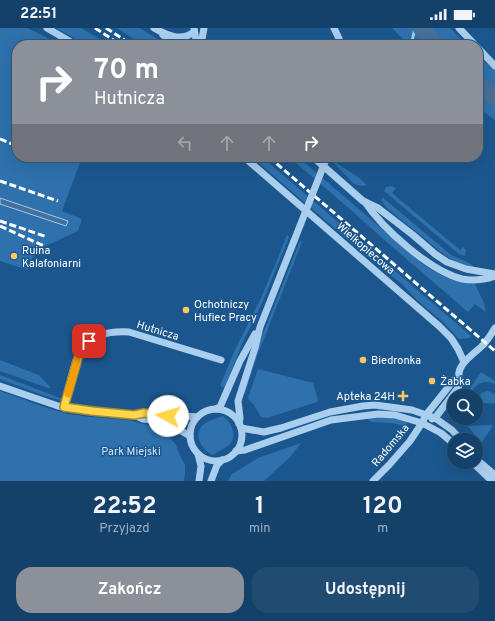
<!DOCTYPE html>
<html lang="pl">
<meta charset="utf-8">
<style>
:root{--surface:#14416a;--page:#214c72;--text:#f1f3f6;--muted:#9dafc1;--line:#335a7e;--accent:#8c9099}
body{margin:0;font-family:Overpass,sans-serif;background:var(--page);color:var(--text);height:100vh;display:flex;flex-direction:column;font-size:15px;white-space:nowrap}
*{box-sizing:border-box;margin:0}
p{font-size:13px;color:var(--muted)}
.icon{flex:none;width:22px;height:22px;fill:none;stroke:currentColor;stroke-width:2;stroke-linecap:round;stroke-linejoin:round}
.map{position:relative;height:453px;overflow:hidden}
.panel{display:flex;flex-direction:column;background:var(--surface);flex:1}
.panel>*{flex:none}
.top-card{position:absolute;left:12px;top:12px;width:471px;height:122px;border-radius:16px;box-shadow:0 4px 16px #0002,0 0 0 1px var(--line);background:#8c9099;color:#fff;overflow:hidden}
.fabs{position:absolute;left:447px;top:361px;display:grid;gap:8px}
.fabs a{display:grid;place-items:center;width:36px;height:36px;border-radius:50%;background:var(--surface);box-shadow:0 4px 16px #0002,0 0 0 1px var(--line);font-size:20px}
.pin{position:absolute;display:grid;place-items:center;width:34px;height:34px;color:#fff;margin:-17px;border-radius:8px;box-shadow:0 2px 6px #0006}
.me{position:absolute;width:44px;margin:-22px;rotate:276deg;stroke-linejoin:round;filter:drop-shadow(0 0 3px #0008)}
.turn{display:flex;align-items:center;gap:14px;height:84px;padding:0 16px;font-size:18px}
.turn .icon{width:52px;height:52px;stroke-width:2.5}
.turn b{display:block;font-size:28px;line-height:34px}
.lanes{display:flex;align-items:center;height:38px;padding:0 16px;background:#0003;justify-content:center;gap:20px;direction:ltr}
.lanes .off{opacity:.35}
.eta{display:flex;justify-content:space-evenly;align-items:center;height:68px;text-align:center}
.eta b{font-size:24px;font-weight:700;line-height:28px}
.action{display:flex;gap:8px;margin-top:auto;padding:8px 16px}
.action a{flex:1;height:46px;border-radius:16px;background:var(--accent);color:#fff;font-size:16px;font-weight:700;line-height:46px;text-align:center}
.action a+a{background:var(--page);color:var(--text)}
.status{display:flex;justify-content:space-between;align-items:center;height:28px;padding:0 20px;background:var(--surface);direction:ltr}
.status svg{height:11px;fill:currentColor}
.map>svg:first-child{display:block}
</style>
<div class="status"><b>22:51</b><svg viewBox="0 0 49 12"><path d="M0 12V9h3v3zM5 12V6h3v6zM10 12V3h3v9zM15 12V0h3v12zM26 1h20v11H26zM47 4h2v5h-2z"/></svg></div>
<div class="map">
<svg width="495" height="453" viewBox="0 0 495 453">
<rect width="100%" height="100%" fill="#1b578e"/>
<!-- green -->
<g fill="#2e71ac">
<polygon points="0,0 27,0 44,8 58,17 17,17 17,129 82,129 62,183 82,191 78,203 35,223 28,242 0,233"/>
<polygon points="56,0 81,0 110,17 86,17"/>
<polygon points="117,0 139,0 168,17 143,17"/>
<polygon points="392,0 450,0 467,17 409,17"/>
<polygon points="478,28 495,43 495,92 478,80"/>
<polygon points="252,129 262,129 471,308 469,310 459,311 442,293 417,272 403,257 368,229"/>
<path d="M289 129H298L424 237C440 248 456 255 475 256L484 275 486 284 475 276 468 284 381 209 351 182Z"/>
<polygon points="329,130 358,149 367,157 361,158 354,156"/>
<polygon points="392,158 396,160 392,165 460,222 463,219 466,222 465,228 459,226 384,163 386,159"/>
<path d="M382 169 451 227C459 231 468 233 474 239 452 236 438 222 422 208 410 199 398 189 386 179L382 173Z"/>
<polygon points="287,207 289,209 263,273 242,316 225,360 220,358 233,326 260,272 278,230"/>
<polygon points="300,213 302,214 256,331 245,366 243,365 262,308"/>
<polygon points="0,332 39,347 51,360 48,360 0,343"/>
<polygon points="258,341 313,355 318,372 317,374 267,390 261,389 254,377 249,372 248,370"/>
<path d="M481 344 495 353V356C484 351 473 356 471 368H465Z"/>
<polygon points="0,347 65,372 68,374 45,368 0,351"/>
<polygon points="0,363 47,380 68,386 91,389 129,392 139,395 154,398 171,411 176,417 180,428 185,437 185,445 184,453 0,453"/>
<path d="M487 363H489L495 367V375C487 376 477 377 481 365Z"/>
<path d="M223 388C231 394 238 407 230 416 227 420 218 423 213 427 200 422 191 402 207 394 211 392 218 390 223 388Z"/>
<path d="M366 390C376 389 398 389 406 394 408 396 408 397 410 400L393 395 371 394Z"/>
<polygon points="491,397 493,398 481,415 468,398"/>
<polygon points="301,415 291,428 264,453 228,453 232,446 258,430"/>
</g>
<!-- water -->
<polygon fill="#467098" stroke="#9ccaf0" points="0,170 68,193 66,198 0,176"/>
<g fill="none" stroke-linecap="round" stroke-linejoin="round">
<!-- stream -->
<polyline stroke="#9ccaf0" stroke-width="3" points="412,13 415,0"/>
<!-- river -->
<g stroke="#467098" stroke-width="17">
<polyline points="421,0 437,17"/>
<polyline points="478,56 495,70"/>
</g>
<!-- minor -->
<g stroke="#a9ceee" stroke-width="7">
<polyline points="47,0 76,17"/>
<path d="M154 0C166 7 181 14 194 4"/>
<polyline points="194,0 196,12 199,17"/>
<polyline points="334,0 342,17"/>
<polyline points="459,0 475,17"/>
<polyline points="163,7 175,16 178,17"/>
<polyline points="201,17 204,0"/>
<polyline points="478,20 495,38"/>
<polyline points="244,129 439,298 451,310 458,321 464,334"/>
<polyline points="313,129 363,173 378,180 413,207 435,226 447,234 466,241 495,246"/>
<path d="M365 174C383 201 430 243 462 251 473 253 484 252 495 248"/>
<polyline points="0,358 58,378 74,381 134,387 144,385 197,389"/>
<path d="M64 379C68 365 74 329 83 319 94 306 112 303 129 304L221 332"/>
<polyline points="216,381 220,379 240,333 255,306"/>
<circle cx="216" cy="407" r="26"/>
<polyline points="134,387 143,391 166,394 190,408"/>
<path d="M432 391 435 390 458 360 460 354C453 337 475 326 484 316 488 311 492 305 495 300"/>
<polyline points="239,396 240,390 238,373 255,320 260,299 294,213"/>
<polyline points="241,400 264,404 281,400 330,384 363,378 375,377 412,382 435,390 452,402 461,412"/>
<polyline points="236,423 245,422 331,392 378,386 395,387 422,395 441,405 454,416"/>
<polyline points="198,426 201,438 199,453"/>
<polyline points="476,431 495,447"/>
<polyline points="472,434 492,453"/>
<polyline points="211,453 217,437 222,432"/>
<polyline points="373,453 389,437 410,413 422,395 426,387 454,352 458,350"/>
</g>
<!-- rail -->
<g stroke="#fff" stroke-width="3" stroke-dasharray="7 3" stroke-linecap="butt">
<polyline points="95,0 121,17"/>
<polyline points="106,0 132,17"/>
<polyline points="0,111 17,118"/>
<polyline points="47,129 55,132"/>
<polyline points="269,129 495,323"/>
<polyline points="0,153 58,173"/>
<polyline points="0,193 47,209"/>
<polyline points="0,198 44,218"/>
</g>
<!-- minor-bridge -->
<polyline stroke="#a9ceee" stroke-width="7" points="294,213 327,129"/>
</g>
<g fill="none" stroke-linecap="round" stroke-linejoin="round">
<defs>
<polyline id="route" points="89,313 82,320 78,330 64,379 92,383 134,387 144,385 168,388"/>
</defs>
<!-- route casing -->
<use href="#route" stroke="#a68a30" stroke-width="10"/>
<!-- route -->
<use href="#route" stroke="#ffd54a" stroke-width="7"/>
<!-- slow -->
<polyline stroke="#f59e0b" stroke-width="7" points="68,366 77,332"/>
</g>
<!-- markers -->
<g fill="#ffc666" stroke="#1b578e" stroke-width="1.5">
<circle cx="14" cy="228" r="4"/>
<circle cx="186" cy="282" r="4"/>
<circle cx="363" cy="332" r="4"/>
<circle cx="432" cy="353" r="4"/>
<path d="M401 362h4v4h4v4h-4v4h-4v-4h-4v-4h4z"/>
</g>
<g text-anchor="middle" stroke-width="3" stroke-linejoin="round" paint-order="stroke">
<!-- street labels -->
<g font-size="11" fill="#fff" stroke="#1b578e">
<text transform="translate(366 220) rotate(41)" y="4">Wielkopiecowa</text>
<text transform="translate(158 302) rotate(17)" y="4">Hutnicza</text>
<text transform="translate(390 417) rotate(-50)" y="4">Radomska</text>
</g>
<!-- poi labels -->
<g font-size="11" fill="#fff" stroke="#1b578e" text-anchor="start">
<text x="22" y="226">Ruina<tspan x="22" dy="13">Kalafoniarni</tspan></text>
<text x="194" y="280">Ochotniczy<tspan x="194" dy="13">Hufiec Pracy</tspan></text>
<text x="371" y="336">Biedronka</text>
<text x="440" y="357">Żabka</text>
<text x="395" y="372" text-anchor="end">Apteka 24H</text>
</g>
<!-- park labels -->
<g font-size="11" fill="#cfe6fa" stroke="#1b578e">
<text x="131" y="427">Park Miejski</text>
</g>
</g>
</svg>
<div class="fabs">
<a><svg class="icon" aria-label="search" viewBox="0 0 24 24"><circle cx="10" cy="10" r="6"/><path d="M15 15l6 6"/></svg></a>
<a><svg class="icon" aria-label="layers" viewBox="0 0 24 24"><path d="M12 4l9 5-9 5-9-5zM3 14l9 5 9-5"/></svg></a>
</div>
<div class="pin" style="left:89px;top:313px;background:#d93025"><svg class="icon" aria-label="arrive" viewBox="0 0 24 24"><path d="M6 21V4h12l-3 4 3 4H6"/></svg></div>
<svg class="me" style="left:168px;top:388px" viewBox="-20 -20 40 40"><circle r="19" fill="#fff"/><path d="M0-13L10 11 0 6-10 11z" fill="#ffd54a"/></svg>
<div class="top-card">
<div class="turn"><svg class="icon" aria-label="right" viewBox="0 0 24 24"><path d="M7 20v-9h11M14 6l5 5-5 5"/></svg><div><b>70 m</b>Hutnicza</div></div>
<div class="lanes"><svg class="icon off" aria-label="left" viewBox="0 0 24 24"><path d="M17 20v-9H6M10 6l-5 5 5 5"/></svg><svg class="icon off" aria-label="ahead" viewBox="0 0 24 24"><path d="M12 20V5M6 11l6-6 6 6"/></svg><svg class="icon off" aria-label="ahead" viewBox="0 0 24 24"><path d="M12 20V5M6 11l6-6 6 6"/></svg><svg class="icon" aria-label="right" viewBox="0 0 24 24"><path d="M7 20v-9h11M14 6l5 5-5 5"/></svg></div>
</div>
</div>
<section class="panel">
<div class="eta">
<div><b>22:52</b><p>Przyjazd</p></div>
<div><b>1</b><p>min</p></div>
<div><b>120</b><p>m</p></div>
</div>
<div class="action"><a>Zakończ</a><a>Udostępnij</a></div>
</section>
